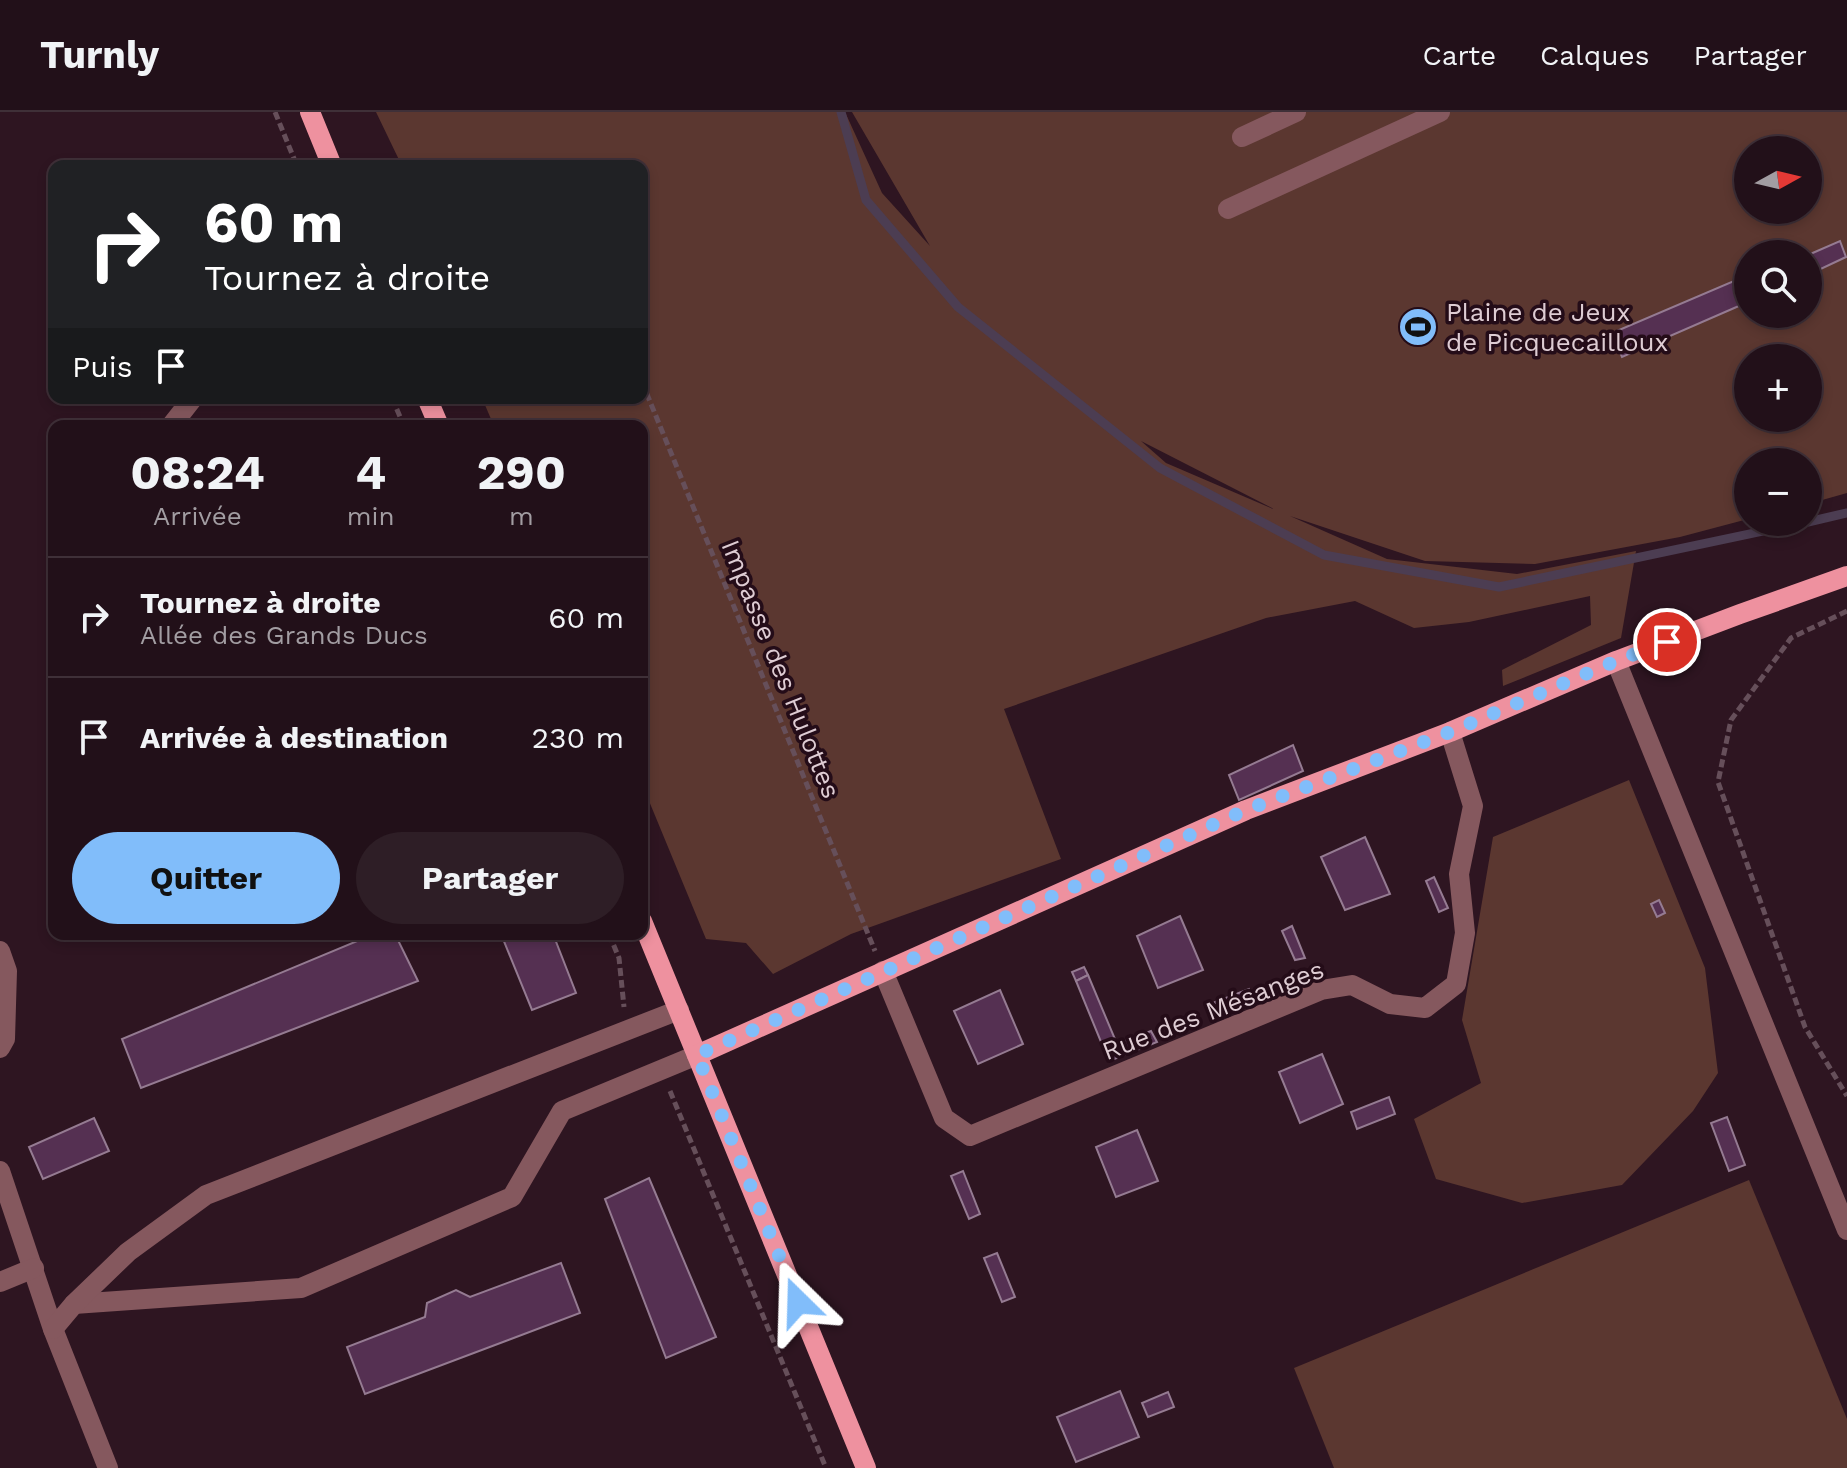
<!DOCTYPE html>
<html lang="fr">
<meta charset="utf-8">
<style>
:root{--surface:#221019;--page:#2e1e26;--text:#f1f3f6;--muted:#a29da2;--line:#3f3038;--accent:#81bdfa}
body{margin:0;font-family:"Work Sans",sans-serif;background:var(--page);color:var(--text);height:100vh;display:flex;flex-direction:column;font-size:30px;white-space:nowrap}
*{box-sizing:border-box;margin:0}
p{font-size:26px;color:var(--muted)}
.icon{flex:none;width:44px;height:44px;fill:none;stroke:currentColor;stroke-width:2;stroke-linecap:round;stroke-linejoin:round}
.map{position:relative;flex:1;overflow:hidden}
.sheet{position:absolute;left:48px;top:308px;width:600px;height:520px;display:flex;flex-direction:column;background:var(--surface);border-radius:16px;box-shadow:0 4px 12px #0003,0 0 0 2px var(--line)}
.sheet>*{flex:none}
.top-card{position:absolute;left:48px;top:48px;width:600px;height:244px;border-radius:16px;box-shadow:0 4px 12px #0003,0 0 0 2px var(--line);background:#202124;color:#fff;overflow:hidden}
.needle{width:52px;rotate:82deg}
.controls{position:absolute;left:1734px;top:24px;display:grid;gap:16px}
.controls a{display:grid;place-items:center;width:88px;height:88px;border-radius:50%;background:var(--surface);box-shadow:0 4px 12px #0003,0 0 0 2px var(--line);font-size:40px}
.pin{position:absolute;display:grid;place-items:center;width:68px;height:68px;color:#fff;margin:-34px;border:4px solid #fff;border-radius:50%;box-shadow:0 2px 8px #0007}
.me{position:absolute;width:88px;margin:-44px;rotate:338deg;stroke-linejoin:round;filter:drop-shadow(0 0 6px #0008)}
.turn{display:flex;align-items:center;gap:28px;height:168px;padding:0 24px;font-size:36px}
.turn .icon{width:104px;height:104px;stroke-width:2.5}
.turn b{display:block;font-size:56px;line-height:68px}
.then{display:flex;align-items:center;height:76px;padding:0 24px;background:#0003;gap:16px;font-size:30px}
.eta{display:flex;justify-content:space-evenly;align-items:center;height:136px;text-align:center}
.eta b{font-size:48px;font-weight:700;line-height:56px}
.cta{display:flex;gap:16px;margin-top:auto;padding:16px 24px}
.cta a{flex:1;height:92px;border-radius:48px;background:var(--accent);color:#111;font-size:32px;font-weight:700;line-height:92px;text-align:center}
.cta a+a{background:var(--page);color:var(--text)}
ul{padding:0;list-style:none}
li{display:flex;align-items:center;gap:24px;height:120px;padding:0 24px;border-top:2px solid var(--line)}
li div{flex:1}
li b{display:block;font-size:30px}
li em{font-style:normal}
header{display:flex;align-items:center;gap:48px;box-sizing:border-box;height:112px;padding:0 40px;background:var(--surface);border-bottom:2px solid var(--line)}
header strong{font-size:38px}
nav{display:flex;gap:44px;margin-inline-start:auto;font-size:28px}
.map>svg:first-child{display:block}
</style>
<header>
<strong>Turnly</strong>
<nav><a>Carte</a><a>Calques</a><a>Partager</a></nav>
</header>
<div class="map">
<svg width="1847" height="1356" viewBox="0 0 1847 1356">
<rect width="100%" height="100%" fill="#2e1521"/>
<!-- green -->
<g fill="#5b3730" fill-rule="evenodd">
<path d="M376 0H845L882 81 930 134 852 0H1847V381L1808 392V350H1748V407L1680 425 1535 452 1425 449 1290 404 1387 447 1517 462 1636 439 1621 526 1503 574 1502 558 1591 513 1590 484 1469 510 1414 516 1355 489 1266 506 1004 597 1061 747 851 822 773 862 746 831 706 827 642 672V314H494L482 286H642V54H402ZM1748 38H1808V98H1748ZM1748 142H1808V202H1748ZM1748 246H1808V306H1748ZM1141 329 1272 396 1273 397 1166 351Z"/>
<polygon points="1629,668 1705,856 1718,961 1693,999 1622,1073 1522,1091 1436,1067 1414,1007 1481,971 1462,908 1493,725"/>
<polygon points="1749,1068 1847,1307 1847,1356 1334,1356 1294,1256"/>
</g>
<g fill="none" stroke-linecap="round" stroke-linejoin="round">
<!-- stream -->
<g stroke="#4c3d52" stroke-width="9">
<polyline points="841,0 866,88 958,195 1160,356 1324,443 1499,475 1806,410"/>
<polyline points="1808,410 1847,401"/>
</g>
</g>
<!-- building -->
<g fill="#553052" stroke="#957b92" stroke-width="2">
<polygon points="1840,129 1846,145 1808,163 1808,143"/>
<polygon points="1748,163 1748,190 1622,245 1612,221"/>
<polygon points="1293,633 1303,659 1239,688 1229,663"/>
<polygon points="1365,725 1390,782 1345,798 1321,745"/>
<polygon points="1434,765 1448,796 1439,800 1426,769"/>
<polygon points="1659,788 1665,801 1657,805 1651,792"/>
<polygon points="1180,804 1203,858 1158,876 1137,824"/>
<polygon points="1292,814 1305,846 1295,848 1282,819"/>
<polygon points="374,822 395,822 418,869 141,976 122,927"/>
<polygon points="501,822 553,822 576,881 532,898"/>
<polygon points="1084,855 1088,863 1076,869 1072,860"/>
<polygon points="1088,863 1117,932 1151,919 1157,930 1122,944 1118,936 1106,942 1076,869"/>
<polygon points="1249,877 1254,889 1221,902 1215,890"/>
<polygon points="1000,878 1023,932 978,952 954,899"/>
<polygon points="1118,936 1122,944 1109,949 1106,942"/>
<polygon points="1322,942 1343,992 1300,1011 1279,960"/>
<polygon points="1389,985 1395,1002 1357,1017 1351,1000"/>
<polygon points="1727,1005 1745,1053 1729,1059 1711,1011"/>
<polygon points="94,1006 109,1039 43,1067 29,1035"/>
<polygon points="1137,1018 1158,1069 1116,1085 1096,1035"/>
<polygon points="963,1059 980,1102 969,1107 951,1064"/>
<polygon points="649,1066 716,1225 666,1246 605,1087"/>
<polygon points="997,1141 1015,1185 1002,1190 984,1146"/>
<polygon points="561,1151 580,1201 365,1282 347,1235 425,1205 427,1191 456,1178 470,1185"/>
<polygon points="1120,1279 1139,1325 1076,1350 1057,1305"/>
<polygon points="1168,1280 1174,1295 1148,1305 1142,1291"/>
</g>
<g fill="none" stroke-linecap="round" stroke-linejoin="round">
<!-- path -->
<g stroke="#664f5a" stroke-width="5" stroke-dasharray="8 4" stroke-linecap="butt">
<polyline points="275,0 297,54"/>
<polyline points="642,270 875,839"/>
<polyline points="392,286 404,314"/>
<polyline points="1847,499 1791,526 1731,608 1718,670 1805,915 1847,984"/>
<polyline points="609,822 619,846 624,895"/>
<polyline points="670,979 826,1356"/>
</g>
<!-- minor -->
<g stroke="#85585e" stroke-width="20">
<polyline points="1242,25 1296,0"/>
<polyline points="1228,97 1440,0"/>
<polyline points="171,314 193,286"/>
<polyline points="1616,549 1847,1118"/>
<polyline points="0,839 7,859 5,927 0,936"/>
<polyline points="883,859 944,1006 970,1024 1321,878 1352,873 1390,892 1425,896 1456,872 1465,821 1459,762 1473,694 1450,620"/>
<polyline points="0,1059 53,1217 108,1356"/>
<polyline points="0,1170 34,1156"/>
<polyline points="74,1192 301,1176 512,1085 562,999 697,943"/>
<polyline points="53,1217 74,1192 128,1140 206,1083 679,898"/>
</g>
<!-- major -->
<g stroke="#ee919f" stroke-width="20">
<polyline points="310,0 332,54"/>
<polyline points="427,286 439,314"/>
<polyline points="642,809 866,1356"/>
<polyline points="697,943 1246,698 1450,620 1616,549 1740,502 1847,464"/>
</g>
</g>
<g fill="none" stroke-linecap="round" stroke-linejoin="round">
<!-- route -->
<polyline stroke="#81bdfa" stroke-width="14" stroke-dasharray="0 25.2" points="798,1190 697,943 1246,698 1450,620 1616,549 1667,530"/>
</g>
<!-- icons -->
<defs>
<symbol id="stadium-disc" viewBox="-11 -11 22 22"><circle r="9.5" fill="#81bdfa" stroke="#240c18"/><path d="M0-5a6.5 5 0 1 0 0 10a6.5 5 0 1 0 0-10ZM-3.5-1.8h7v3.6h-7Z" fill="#111"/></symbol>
</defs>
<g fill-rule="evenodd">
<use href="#stadium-disc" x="1396" y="193" width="44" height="44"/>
</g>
<g text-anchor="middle" stroke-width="7" stroke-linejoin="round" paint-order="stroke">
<!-- poi labels -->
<g font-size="26" fill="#deccd3" stroke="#240c18" text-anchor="start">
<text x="1446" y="209">Plaine de Jeux<tspan x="1446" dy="30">de Picquecailloux</tspan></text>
</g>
<!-- street labels -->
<g font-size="26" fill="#deccd3" stroke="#240c18">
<text transform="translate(781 557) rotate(68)" y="9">Impasse des Hulottes</text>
<text transform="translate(1213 898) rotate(-21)" y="9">Rue des Mésanges</text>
</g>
</g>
</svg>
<div class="controls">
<a><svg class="needle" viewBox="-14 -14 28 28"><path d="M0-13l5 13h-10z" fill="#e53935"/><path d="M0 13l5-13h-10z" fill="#a29da2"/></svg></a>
<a><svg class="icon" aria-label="search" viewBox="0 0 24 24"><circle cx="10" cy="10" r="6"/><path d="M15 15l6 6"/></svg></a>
<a>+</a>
<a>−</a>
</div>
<div class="pin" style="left:1667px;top:530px;background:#d93025"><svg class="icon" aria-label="arrive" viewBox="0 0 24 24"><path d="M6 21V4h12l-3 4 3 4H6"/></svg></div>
<svg class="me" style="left:798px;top:1190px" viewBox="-20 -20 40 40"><path d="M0-17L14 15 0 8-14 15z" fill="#81bdfa" stroke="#fff" stroke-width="4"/></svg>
<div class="top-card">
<div class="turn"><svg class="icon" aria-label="right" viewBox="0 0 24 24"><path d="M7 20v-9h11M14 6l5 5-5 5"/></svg><div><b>60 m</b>Tournez à droite</div></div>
<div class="then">Puis<svg class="icon" aria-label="arrive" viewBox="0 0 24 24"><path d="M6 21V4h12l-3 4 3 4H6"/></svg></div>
</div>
<section class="sheet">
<div class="eta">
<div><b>08:24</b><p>Arrivée</p></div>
<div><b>4</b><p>min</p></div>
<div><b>290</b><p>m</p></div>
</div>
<ul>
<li><svg class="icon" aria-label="right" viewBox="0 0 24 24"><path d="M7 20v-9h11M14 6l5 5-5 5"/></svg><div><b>Tournez à droite</b><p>Allée des Grands Ducs</p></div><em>60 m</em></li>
<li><svg class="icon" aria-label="arrive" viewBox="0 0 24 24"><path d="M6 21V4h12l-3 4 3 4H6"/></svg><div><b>Arrivée à destination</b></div><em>230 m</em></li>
</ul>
<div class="cta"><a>Quitter</a><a>Partager</a></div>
</section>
</div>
